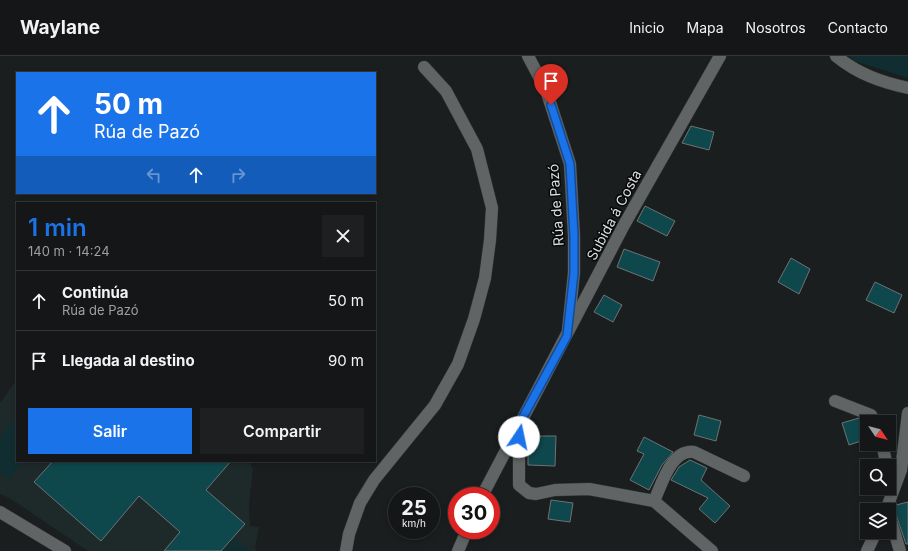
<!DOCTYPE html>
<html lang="es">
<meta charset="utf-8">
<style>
:root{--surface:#141617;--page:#1d1f20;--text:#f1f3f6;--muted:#9d9fa1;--line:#333536;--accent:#1a73e8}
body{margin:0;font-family:Inter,sans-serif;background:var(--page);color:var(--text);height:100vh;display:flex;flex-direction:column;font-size:15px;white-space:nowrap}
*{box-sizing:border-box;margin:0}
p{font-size:13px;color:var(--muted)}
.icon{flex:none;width:22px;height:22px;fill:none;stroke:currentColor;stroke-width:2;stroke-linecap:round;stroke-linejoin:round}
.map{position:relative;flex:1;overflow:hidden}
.panel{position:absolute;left:16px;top:146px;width:360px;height:260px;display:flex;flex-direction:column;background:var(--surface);border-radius:0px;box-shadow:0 2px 6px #0003,0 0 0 1px var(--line)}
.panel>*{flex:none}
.banner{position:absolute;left:16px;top:16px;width:360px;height:122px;border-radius:0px;box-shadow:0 2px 6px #0003,0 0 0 1px var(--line);background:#1a73e8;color:#fff;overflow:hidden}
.needle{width:26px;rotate:125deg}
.fabs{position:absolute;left:860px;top:359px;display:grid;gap:8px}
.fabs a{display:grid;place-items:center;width:36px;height:36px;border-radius:0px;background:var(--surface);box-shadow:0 2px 6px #0003,0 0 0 1px var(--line);font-size:20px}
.speed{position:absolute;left:388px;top:431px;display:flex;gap:8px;font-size:20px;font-weight:700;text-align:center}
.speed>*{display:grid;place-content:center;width:52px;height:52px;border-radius:50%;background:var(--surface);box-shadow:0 2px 6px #0003,0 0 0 1px var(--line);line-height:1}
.speed small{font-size:10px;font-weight:400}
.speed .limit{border:6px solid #d22;background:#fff;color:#111}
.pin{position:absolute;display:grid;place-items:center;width:34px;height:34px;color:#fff;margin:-41px -17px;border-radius:50% 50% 50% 0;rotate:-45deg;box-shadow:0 0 4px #0007}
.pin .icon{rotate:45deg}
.me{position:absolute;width:44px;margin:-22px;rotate:11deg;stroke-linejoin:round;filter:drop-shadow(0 0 3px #0008)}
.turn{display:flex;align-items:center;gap:14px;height:84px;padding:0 12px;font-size:18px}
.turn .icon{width:52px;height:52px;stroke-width:2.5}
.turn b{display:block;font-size:28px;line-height:34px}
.lanes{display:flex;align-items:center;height:38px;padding:0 12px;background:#0003;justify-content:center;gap:20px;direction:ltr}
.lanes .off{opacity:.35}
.round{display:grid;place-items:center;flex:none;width:42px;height:42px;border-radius:0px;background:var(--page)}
.head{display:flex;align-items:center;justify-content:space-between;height:68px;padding:0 12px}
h1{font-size:24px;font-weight:600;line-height:30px;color:var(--accent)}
.primary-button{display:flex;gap:8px;margin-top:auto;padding:8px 12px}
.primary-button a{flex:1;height:46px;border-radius:0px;background:var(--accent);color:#fff;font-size:16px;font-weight:600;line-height:46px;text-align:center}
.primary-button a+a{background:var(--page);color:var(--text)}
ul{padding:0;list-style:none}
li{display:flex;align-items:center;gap:12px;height:60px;padding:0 12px;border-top:1px solid var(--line)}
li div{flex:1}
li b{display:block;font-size:15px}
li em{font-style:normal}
header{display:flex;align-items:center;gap:24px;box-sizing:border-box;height:56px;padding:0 20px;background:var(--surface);border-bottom:1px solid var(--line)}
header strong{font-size:19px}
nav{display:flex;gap:22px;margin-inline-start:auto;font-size:14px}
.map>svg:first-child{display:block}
</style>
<header>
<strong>Waylane</strong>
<nav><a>Inicio</a><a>Mapa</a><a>Nosotros</a><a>Contacto</a></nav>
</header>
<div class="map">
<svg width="908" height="495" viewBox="0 0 908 495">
<rect width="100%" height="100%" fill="#1a1e1f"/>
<!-- built -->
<polygon fill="#1e292a" points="17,323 17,405 249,405 253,413 249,449 250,470 259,471 255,492 257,495 88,495 11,443 0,438 0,347"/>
<!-- green -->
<g fill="#102e31">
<polygon points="849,0 908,0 908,22 855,5"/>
<polygon points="17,361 17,405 24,405 9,423 0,415 0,382"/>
<polygon points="234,482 249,495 223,495"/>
</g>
<!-- building -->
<g fill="#0e484d" stroke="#6e7273">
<polygon points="691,70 714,76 709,94 682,87"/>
<polygon points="645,150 675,165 667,180 637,165"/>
<polygon points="624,193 660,206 653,225 617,211"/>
<polygon points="791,202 810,213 799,238 778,226"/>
<polygon points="875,226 902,239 894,257 866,244"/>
<polygon points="604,239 622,249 613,266 594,256"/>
<polygon points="699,359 721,365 716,385 694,379"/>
<polygon points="859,362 867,367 867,383 849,389 842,367"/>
<polygon points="528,380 556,380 555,410 528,409"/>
<polygon points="644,381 673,396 662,409 649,434 630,424 644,398 637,395"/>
<polygon points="690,404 707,412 701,424 730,450 715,467 699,453 708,442 671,424 679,411"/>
<polygon points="53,405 231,405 206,434 245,468 221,495 164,495 180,476 139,440 101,485 34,426"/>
<polygon points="551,444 573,447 570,466 548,463"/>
<polygon points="908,446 908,488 906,488 894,453 896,449"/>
</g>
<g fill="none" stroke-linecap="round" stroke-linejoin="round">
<defs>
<g id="minor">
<polyline points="528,0 546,34 570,108 574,180 574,217 568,274"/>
<path d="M836 0C858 18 881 26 908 32"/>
<polyline points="835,345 871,359 875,366"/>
<polyline points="519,370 519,429 529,437 536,438 555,434 589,433 654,445 712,495"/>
<polyline points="882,388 887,410"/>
<polyline points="482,440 624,169 720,0"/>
<path d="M654 445C662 428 671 393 694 396L744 420"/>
<polyline points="886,454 901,414 908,357"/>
<polyline points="0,456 65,495"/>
<polyline points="889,458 900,495"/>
<polyline points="346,495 349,478 360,447 374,424 435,349 458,308 474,263 485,222 490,184 492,152 477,93 446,35 424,11"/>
<polyline points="458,495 467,474"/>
<polyline points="867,495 876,476"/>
</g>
</defs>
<!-- minor casing -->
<use href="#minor" stroke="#353738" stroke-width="13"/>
<!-- minor -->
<use href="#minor" stroke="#606465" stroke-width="12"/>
</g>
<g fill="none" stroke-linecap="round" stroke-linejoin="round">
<defs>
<polyline id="route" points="519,381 518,370 567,280 574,217 574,180 570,108 551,49"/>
</defs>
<!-- route casing -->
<use href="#route" stroke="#114b97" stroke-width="10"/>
<!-- route -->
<use href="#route" stroke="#1a73e8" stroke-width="7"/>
</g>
<g text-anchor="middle" stroke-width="3" stroke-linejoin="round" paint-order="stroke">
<!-- street labels -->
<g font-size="14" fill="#dbddde" stroke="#070808">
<text transform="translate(556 149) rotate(-94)" y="5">Rúa de Pazó</text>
<text transform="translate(614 159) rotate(-62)" y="5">Subida á Costa</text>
</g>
</g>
</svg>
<div class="fabs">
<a><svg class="needle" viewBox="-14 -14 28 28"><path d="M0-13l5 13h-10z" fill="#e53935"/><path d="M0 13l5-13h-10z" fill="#9d9fa1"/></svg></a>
<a><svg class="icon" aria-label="search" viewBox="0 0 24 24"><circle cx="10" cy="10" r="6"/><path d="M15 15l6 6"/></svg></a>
<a><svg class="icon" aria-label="layers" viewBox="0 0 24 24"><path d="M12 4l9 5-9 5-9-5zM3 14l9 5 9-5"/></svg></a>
</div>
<div class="speed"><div>25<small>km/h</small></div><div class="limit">30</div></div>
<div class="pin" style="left:551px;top:49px;background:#d93025"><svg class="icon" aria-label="arrive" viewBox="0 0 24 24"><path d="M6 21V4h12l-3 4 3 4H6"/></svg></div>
<svg class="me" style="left:519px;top:381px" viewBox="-20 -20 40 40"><circle r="19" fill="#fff"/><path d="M0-13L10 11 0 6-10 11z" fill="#1a73e8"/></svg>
<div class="banner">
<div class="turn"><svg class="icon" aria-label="ahead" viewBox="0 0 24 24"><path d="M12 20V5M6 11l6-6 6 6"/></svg><div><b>50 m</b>Rúa de Pazó</div></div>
<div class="lanes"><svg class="icon off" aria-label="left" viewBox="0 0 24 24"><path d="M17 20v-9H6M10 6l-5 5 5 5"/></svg><svg class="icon" aria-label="ahead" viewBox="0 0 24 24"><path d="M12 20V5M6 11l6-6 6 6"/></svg><svg class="icon off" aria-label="right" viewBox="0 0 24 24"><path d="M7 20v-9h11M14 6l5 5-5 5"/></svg></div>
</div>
<section class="panel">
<div class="head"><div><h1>1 min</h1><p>140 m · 14:24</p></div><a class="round"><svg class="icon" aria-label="close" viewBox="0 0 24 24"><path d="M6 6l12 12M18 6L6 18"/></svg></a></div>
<ul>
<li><svg class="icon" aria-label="ahead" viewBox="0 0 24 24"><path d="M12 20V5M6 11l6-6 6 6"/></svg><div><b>Continúa</b><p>Rúa de Pazó</p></div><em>50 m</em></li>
<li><svg class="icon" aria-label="arrive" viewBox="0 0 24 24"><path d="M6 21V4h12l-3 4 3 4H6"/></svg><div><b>Llegada al destino</b></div><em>90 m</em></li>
</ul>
<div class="primary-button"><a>Salir</a><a>Compartir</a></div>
</section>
</div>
